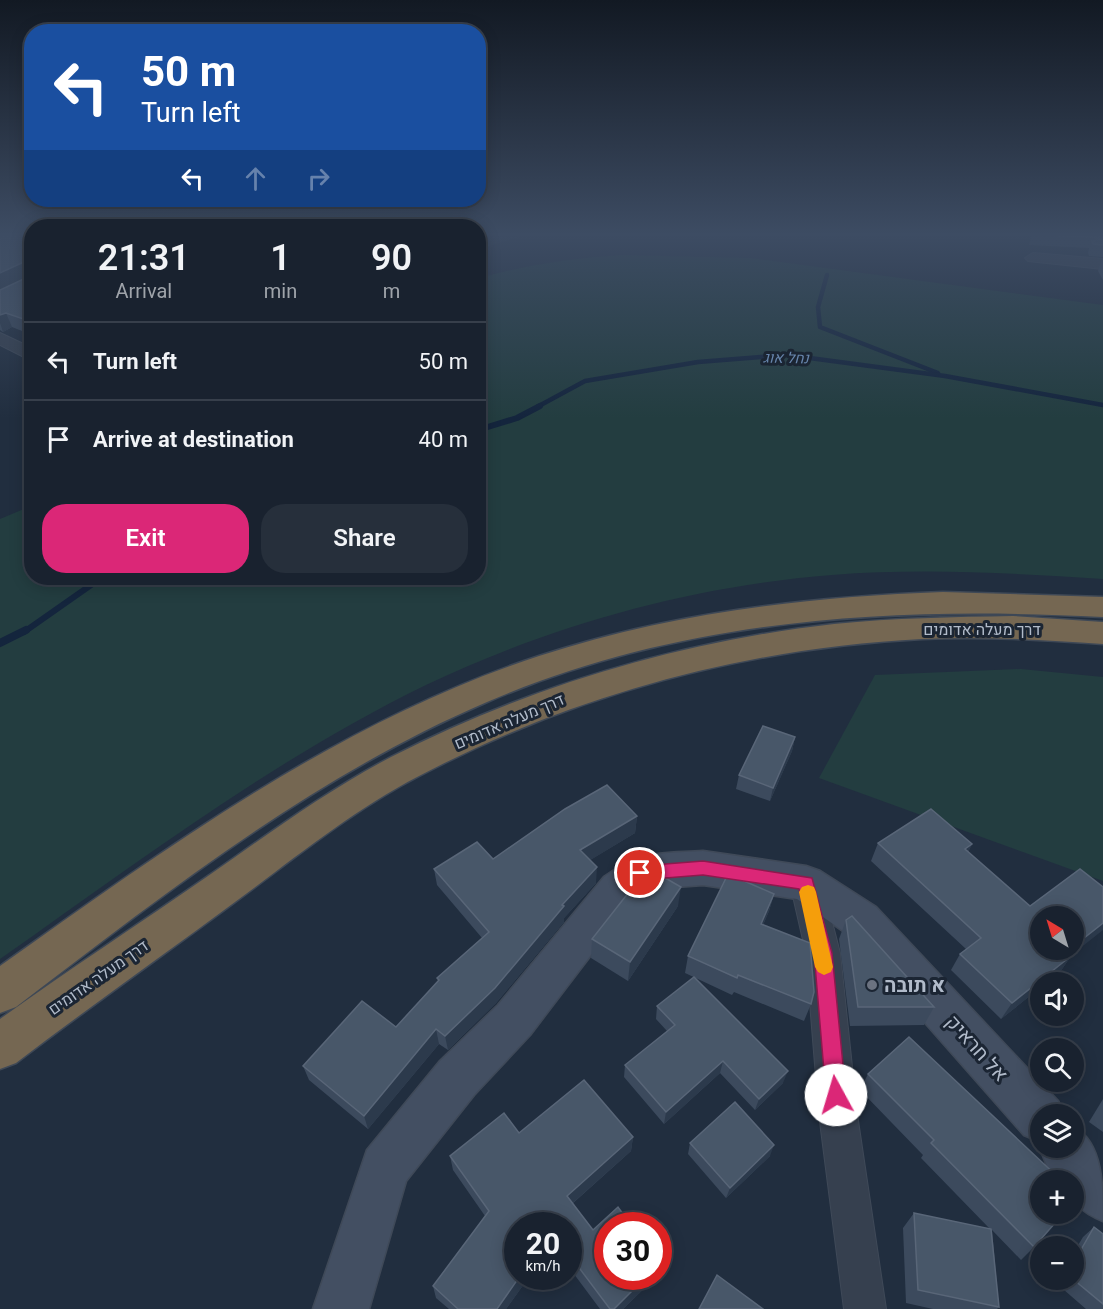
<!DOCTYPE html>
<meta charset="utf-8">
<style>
:root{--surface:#19222f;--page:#262f3b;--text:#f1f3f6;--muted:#9fa4aa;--line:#373f4b;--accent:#db2777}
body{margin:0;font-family:Roboto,Heebo,sans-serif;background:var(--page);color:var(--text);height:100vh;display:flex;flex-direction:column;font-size:22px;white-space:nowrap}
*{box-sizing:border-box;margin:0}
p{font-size:20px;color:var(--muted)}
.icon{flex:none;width:33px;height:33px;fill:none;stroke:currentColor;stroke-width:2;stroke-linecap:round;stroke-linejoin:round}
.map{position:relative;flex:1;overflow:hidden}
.panel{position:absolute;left:24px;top:219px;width:462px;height:366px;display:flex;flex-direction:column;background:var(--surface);border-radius:24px;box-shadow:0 3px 15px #0003,0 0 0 2px var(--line)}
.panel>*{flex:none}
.banner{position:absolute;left:24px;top:24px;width:462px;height:183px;border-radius:24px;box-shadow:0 3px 15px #0003,0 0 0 2px var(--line);background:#1a4fa0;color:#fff;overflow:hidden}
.needle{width:39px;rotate:322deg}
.tools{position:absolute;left:1030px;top:906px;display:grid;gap:12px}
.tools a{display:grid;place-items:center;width:54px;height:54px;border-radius:50%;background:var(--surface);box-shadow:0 3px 15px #0003,0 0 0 2px var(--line);font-size:30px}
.speed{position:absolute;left:504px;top:1212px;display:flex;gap:12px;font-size:30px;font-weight:700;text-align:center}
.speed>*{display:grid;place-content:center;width:78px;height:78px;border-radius:50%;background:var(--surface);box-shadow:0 3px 15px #0003,0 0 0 2px var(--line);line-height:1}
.speed small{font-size:15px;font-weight:400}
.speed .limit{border:9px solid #d22;background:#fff;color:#111}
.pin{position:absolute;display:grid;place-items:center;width:51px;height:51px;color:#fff;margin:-26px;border:3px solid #fff;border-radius:50%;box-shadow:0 2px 6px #0007}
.me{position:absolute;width:66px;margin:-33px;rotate:354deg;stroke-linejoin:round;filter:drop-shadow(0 0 4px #0008)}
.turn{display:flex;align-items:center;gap:21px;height:126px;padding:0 18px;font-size:27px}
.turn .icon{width:78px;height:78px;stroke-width:2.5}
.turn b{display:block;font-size:42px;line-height:51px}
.lanes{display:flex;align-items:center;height:57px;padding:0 18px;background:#0003;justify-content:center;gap:30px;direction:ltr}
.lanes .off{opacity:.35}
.eta{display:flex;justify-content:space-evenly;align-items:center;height:102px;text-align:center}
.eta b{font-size:36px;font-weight:600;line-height:42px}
.primary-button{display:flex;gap:12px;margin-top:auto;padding:12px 18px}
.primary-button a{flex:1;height:69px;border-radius:24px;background:var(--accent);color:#fff;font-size:24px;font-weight:600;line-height:69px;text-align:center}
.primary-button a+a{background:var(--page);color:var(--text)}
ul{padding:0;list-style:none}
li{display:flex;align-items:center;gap:18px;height:78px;padding:0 18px;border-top:2px solid var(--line)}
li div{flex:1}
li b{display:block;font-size:22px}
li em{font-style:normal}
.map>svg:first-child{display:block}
</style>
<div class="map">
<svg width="1103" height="1309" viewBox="0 0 1103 1309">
<rect width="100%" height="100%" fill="#212e3f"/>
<!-- green -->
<g fill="#233d40">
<path d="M622 255 751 258 1103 305V579C1013 573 921 568 832 575 692 586 552 625 426 685 274 759 138 862 0 959V519L31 506 32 578H478L479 278C526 265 573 258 622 255Z"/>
<polygon points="1021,669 1103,677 1103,881 819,778 875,675"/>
</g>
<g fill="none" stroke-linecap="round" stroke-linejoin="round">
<!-- stream-far2 -->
<g stroke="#14253d" stroke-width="4.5">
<polyline points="827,275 818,307 820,327 938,373"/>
<polyline points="537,407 585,381 698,362 787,355 945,376 1103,405"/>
</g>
<!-- stream-far1 -->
<g stroke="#14253d" stroke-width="6">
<polyline points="478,430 517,418 540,406"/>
<polyline points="24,632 101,578"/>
</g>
<!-- stream -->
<polyline stroke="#14253d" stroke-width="8" points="0,643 26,630"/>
<defs>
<g id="street">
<polygon points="1033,253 1103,259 1103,269 1028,261 1025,258"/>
<polygon points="0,333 32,348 32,361 0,345"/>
<polygon points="806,870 817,873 822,883 840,953 857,1114 886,1309 844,1309 819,1114 806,953 790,883 795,873"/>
</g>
<g id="secondary">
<path d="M703 851 806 866 820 871 876 907 1058 1101 1064 1114H1041V1142L1024 1135 846 933 797 899 703 885 648 889 632 901 530 1035 474 1095 406 1181 369 1309H313L367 1150 440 1061 498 1005 604 877C641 850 659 854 703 851Z"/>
<path d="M1074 1127C1103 1143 1103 1187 1103 1221 1080 1211 1074 1206 1074 1180H1059L1047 1166 1040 1148H1074Z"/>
</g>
<g id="highway">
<path d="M943 592 1103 597V617C893 606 682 618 487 702 314 776 164 894 16 1007L0 1013V966C169 846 340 721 539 656 670 613 805 597 943 592Z"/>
<path d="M1013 616 1103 622V644C1043 640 982 636 922 639 746 648 575 694 419 776 353 810 295 858 235 902 162 956 88 1008 16 1063L0 1069V1019C68 970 139 924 208 876 267 835 326 791 391 757 527 687 682 641 834 624 894 618 953 617 1013 616Z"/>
</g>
</defs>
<!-- street casing -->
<use href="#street" stroke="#3f4958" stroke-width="2"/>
<!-- secondary casing -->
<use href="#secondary" stroke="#3f4958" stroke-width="3"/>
<!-- highway casing -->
<use href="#highway" stroke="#3e4856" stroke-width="3"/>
<!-- street -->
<use href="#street" fill="#36404f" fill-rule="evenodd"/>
<!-- secondary -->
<use href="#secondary" fill="#434f62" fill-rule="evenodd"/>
<!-- highway -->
<use href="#highway" fill="#756752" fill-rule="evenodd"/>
</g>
<!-- wall -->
<g fill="#3c4a5d">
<polygon points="0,234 32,234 32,335 12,327 3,332 0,330"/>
<polygon points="1032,234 1103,234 1103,257 1089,256 1088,253 1089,248 1029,245"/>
<polygon points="1102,259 1103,259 1103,280 1098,271"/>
<polygon points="795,737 792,751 770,801 736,789 739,775"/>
<polygon points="637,816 635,833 590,860 596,883 564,918 564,922 496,1003 448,1050 439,1044 368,1129 309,1080 303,1066 396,1027 438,981 437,978 482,938 437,885 434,869 493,859"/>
<polygon points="878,843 972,844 968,852 1071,956 1060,972 1047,982 1041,982 1041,987 1001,1019 951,970 960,954 966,949 871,861"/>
<polygon points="774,894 769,911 763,925 811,1004 804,1021 734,992 732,995 685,973 688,956"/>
<polygon points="678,906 628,981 591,958 592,939"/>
<polygon points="846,920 934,1007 924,1025 850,1026 839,939"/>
<polygon points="657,1006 783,1083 755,1110 720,1073 664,1124 624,1077 625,1065 667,1031 656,1019"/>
<polygon points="909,1037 1034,1247 1021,1260 992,1230 999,1307 997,1309 933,1309 906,1303 903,1228 914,1213 990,1229 921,1158 923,1155 860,1090 868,1074"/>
<polygon points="1103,1099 1103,1132 1089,1122"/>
<polygon points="519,1133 633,1137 631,1151 572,1204 593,1230 657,1276 623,1309 600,1309 568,1266 568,1226 518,1226 518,1276 523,1276 524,1284 506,1309 449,1309 436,1298 433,1286 485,1216 453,1170 450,1156"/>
<polygon points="690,1143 770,1156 726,1198 688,1154"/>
<polygon points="1094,1227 1103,1234 1103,1309 1086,1309 1056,1283 1058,1280 1074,1280 1074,1252 1083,1237"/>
</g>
<!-- shaded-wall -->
<g fill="#2c3a4c">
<polygon points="482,234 530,234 478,249 478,235"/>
<polygon points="26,261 31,275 0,290 0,273"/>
<polygon points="6,313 12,327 3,332 0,323 0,315"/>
<polygon points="795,737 792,751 770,801 773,788"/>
<polygon points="637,816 635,833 579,867 580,850"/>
<polygon points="972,844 963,862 965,849"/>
<polygon points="597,867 596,883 564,918 564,922 496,1003 448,1050 445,1036"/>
<polygon points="681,887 678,906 628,981 630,962"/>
<polygon points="774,894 769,911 756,941 761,924"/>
<polygon points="1103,923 1103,930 1055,968 1067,952 1070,950 1074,950 1074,946"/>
<polygon points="1071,956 1060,972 1047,982 1041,982 1041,987 1001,1019 1012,1003"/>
<polygon points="436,1029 439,1044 368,1129 364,1116"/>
<polygon points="723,1061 720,1073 664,1124 666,1112"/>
<polygon points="788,1071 783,1083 755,1110 759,1099"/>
<polygon points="633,1137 631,1151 566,1209 567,1196"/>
<polygon points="774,1145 770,1156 726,1198 730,1188"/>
<polygon points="662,1263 659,1274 658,1266"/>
<polygon points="520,1276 523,1276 524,1284 506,1309 497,1309"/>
<polygon points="647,1276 657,1276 623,1309 614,1309"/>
</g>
<!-- building -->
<g fill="#485769" stroke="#596678" stroke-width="1.5">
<polygon points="0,234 32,234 32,322 6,313 0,315 0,290 28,277 29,261 26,261 0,273"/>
<polygon points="1032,234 1103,234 1103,238"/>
<polygon points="1103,239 1103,245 1093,244 1092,241"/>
<polygon points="763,726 795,737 773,788 739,775"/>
<polygon points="607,785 637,816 580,850 597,867 562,905 564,906 495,988 445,1036 436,1029 364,1116 303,1066 362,1001 396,1027 439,980 437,978 489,932 434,869 477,842 493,859 565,809"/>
<polygon points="931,809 972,844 965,849 1030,906 1080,869 1103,887 1103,923 1074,946 1074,916 1041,916 1041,950 1070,950 1067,952 1071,956 1012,1003 960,954 981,938 878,843"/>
<polygon points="653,871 681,887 630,962 592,939 636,883"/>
<polygon points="728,874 774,894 761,924 810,943 814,992 811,1004 738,975 737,978 688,956"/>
<polygon points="852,916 934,1007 858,1007 846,920"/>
<polygon points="694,977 788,1071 759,1099 723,1061 666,1112 625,1065 675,1025 657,1006"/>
<polygon points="909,1037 1061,1180 1041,1180 1041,1214 1063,1214 1034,1247 931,1143 934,1140 868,1074"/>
<polygon points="584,1080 633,1137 567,1196 593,1230 618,1207 632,1226 608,1226 608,1276 647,1276 614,1309 610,1309 568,1253 568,1226 518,1226 518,1260 513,1264 518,1268 518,1276 520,1276 497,1309 458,1309 433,1286 489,1211 450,1156 504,1113 519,1133"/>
<polygon points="735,1102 774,1145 730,1188 690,1143"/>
<polygon points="1074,1193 1078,1197 1074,1201"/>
<polygon points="914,1213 991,1229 999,1307 918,1290"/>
<polygon points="1094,1227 1103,1234 1103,1304 1074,1280 1074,1262"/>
<polygon points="717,1275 763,1309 699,1309"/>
</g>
<!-- sky -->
<linearGradient id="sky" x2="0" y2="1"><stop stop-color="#121923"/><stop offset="0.56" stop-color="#3d4c63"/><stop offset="1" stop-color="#3d4c63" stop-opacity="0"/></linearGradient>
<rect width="1103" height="418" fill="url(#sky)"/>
<!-- route -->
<polygon fill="#db2777" stroke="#8e194d" stroke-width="1.5" points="703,861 812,878 832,953 846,1095 843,1102 836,1105 829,1102 826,1095 814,953 799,889 703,875 640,880 634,878 632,873 634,868 640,866"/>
<!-- slow -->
<polygon fill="#f59e0b" points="808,885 814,887 816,892 833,967 831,972 824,975 818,972 815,967 799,892 802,887"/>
<!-- markers -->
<circle fill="#6b7280" stroke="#1b2533" stroke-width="2" cx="872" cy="985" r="6"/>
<g text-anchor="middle" stroke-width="6" stroke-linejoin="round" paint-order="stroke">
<!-- far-water labels -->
<g font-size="15" font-style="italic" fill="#6785ac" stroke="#1b2533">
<text transform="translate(786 358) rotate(1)" y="5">נחל אוג</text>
</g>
<!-- street labels -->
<g font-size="16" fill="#b1bbca" stroke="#1b2533">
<text x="982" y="635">דרך מעלה אדומים</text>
<text transform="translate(509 721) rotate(-23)" y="6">דרך מעלה אדומים</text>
<text transform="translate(98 977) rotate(-35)" y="6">דרך מעלה אדומים</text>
</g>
<!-- near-poi labels -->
<g font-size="20" font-weight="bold" fill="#b1bbca" stroke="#1b2533" text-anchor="start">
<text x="884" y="992">א תובה</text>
</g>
<!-- near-street labels -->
<g font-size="20" fill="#b1bbca" stroke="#1b2533">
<text transform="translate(977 1048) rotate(48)" y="7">אל חראיק</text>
</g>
</g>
</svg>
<div class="tools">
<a><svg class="needle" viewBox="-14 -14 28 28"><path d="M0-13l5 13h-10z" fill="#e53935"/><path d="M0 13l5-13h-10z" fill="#9fa4aa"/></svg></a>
<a><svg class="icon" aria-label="sound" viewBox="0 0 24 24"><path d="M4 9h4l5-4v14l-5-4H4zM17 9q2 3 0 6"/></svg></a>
<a><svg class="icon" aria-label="search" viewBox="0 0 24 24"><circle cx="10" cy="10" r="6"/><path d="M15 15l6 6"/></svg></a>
<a><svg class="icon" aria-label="layers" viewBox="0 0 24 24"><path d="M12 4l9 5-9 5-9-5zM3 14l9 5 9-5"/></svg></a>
<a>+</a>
<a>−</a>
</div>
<div class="speed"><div>20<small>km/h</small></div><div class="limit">30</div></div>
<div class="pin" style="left:640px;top:873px;background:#d93025"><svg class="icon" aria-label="arrive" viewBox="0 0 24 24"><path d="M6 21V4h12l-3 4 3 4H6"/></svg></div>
<svg class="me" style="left:836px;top:1095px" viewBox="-20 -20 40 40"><circle r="19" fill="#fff"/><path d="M0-13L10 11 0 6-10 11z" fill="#db2777"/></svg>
<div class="banner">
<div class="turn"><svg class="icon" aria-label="left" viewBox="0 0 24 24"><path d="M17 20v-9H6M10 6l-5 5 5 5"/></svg><div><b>50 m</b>Turn left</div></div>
<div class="lanes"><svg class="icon" aria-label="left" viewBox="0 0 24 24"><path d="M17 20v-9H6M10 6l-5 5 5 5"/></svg><svg class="icon off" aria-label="ahead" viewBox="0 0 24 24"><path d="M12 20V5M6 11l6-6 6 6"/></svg><svg class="icon off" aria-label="right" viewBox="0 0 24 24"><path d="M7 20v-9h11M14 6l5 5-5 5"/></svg></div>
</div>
<section class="panel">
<div class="eta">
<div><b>21:31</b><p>Arrival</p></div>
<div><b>1</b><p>min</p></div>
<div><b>90</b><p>m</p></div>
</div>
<ul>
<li><svg class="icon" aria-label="left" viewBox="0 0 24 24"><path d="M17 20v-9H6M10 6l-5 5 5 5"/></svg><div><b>Turn left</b></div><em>50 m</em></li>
<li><svg class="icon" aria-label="arrive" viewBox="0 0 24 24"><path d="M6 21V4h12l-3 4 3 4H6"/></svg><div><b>Arrive at destination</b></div><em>40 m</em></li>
</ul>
<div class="primary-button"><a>Exit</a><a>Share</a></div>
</section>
</div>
